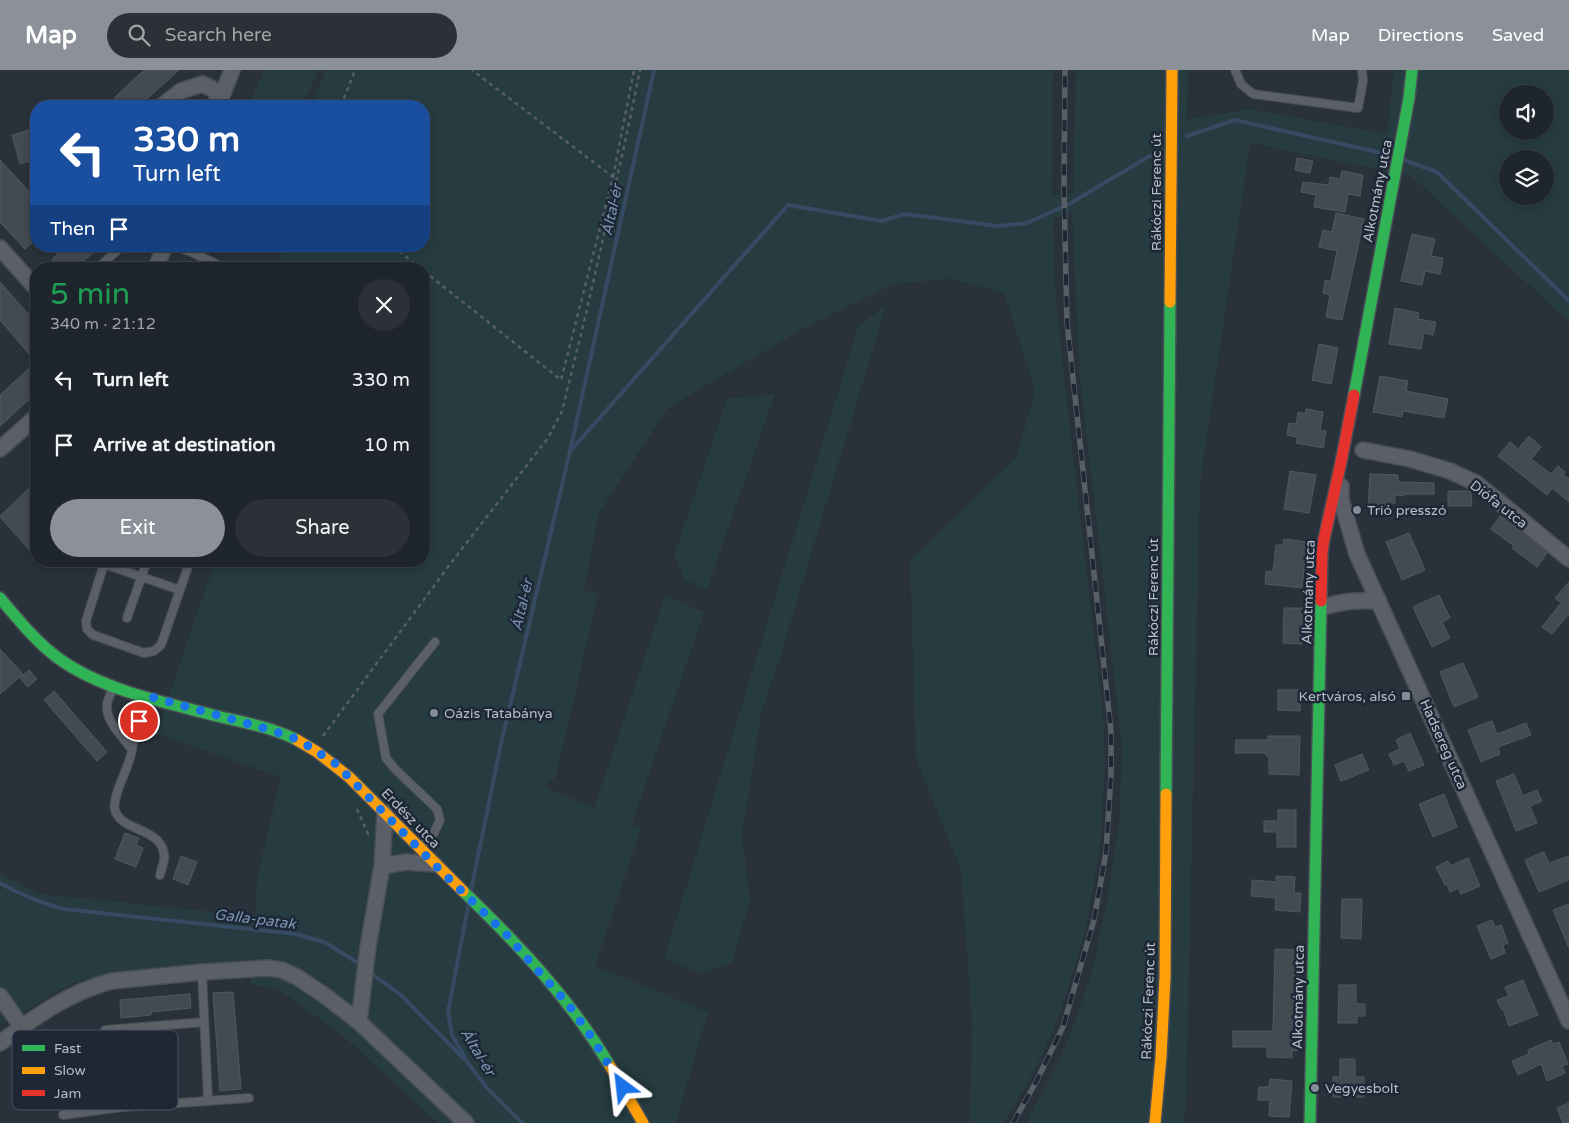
<!DOCTYPE html>
<meta charset="utf-8">
<style>
:root{--surface:#1f252c;--page:#2c3138;--text:#f1f3f6;--muted:#a1a5a9;--line:#3c4248;--accent:#8c9099}
body{margin:0;font-family:"Varela Round",sans-serif;background:var(--page);color:var(--text);height:100vh;display:flex;flex-direction:column;font-size:19px;white-space:nowrap}
*{box-sizing:border-box;margin:0}
p{font-size:16px;color:var(--muted)}
.icon{flex:none;width:28px;height:28px;fill:none;stroke:currentColor;stroke-width:2;stroke-linecap:round;stroke-linejoin:round}
.map{position:relative;flex:1;overflow:hidden}
.side{position:absolute;left:30px;top:192px;width:400px;height:305px;display:flex;flex-direction:column;background:var(--surface);border-radius:20px;box-shadow:0 2px 8px #0003,0 0 0 1px var(--line)}
.side>*{flex:none}
.hud{position:absolute;left:30px;top:30px;width:400px;height:152px;border-radius:20px;box-shadow:0 2px 8px #0003,0 0 0 1px var(--line);background:#1a4fa0;color:#fff;overflow:hidden}
.fabs{position:absolute;left:1499px;top:15px;display:grid;gap:10px}
.fabs a{display:grid;place-items:center;width:55px;height:55px;border-radius:50%;background:var(--surface);box-shadow:0 2px 8px #0003,0 0 0 1px var(--line);font-size:25px}
.pin{position:absolute;display:grid;place-items:center;width:42px;height:42px;color:#fff;margin:-21px;border:2px solid #fff;border-radius:50%;box-shadow:0 1px 5px #0007}
.me{position:absolute;width:55px;margin:-28px;rotate:330deg;stroke-linejoin:round;filter:drop-shadow(0 0 4px #0008)}
.turn{display:flex;align-items:center;gap:18px;height:105px;padding:0 20px;font-size:22px}
.turn .icon{width:65px;height:65px;stroke-width:2.5}
.turn b{display:block;font-size:35px;line-height:42px}
.then{display:flex;align-items:center;height:48px;padding:0 20px;background:#0003;gap:10px;font-size:19px}
.round{display:grid;place-items:center;flex:none;width:52px;height:52px;border-radius:26px;background:var(--page)}
.overview{display:flex;align-items:center;justify-content:space-between;height:85px;padding:0 20px}
h1{font-size:30px;font-weight:600;line-height:38px;color:#1e9e55}
.cta{display:flex;gap:10px;margin-top:auto;padding:10px 20px}
.cta a{flex:1;height:58px;border-radius:30px;background:var(--accent);color:#fff;font-size:20px;font-weight:600;line-height:58px;text-align:center}
.cta a+a{background:var(--page);color:var(--text)}
ul{padding:0;list-style:none}
li{display:flex;align-items:center;gap:15px;height:65px;padding:0 20px}
li div{flex:1}
li b{display:block;font-size:19px}
li em{font-style:normal}
header{display:flex;align-items:center;gap:30px;box-sizing:border-box;height:70px;padding:0 25px;background:var(--accent);color:#fff}
header strong{font-size:24px}
nav{display:flex;gap:28px;margin-inline-start:auto;font-size:18px}
.search{width:350px;height:45px;background:var(--page);display:flex;align-items:center;gap:12px;box-sizing:border-box;padding:0 18px;border-radius:28px;color:var(--muted);font-size:19px}
.map>svg:first-child{display:block}
</style>
<header>
<strong>Map</strong>
<div class="search"><svg class="icon" aria-label="search" viewBox="0 0 24 24"><circle cx="10" cy="10" r="6"/><path d="M15 15l6 6"/></svg>Search here</div>
<nav><a>Map</a><a>Directions</a><a>Saved</a></nav>
</header>
<div class="map">
<svg width="1569" height="1053" viewBox="0 0 1569 1053">
<rect width="100%" height="100%" fill="#29313a"/>
<!-- green -->
<g fill="#263c40" fill-rule="evenodd">
<polygon points="265,0 319,0 302,36 248,36"/>
<path d="M326 0H1053L1052 125 1073 123 1076 0H1188L1187 49 1249 39 1387 64 1394 0H1569V252L1411 106 1250 73 1200 413 1186 1032 1184 1053H1026L1052 1004 1068 971 1092 901 1108 826 1119 752 1122 677 1079 299 1072 141 1053 149 1055 215 1063 297 1103 645 1105 690 1101 768 1087 856 1060 944 1045 979 1029 1011 1004 1053H970L972 954 961 800 916 689 910 490 1017 387 1035 319 1004 223 949 209 894 214 799 261 668 338 599 443 584 520 598 524 556 707 547 713V718L594 738 665 526 704 542 632 754 641 758 595 896 708 942 676 1053H438L342 965 279 920 251 914V890L99 906 71 914 0 955V803L40 824 255 846 257 807 281 707 156 664 215 491H424V199H277L284 176H424V36H311ZM1508 24H1545V61H1508ZM1508 89H1545V126H1508Z"/>
<polygon points="886,235 779,591 761,644 742,766 750,830 732,893 702,904 664,889 858,257"/>
<polygon points="775,324 707,519 685,510 674,485 727,329"/>
</g>
<g fill="none" stroke-linecap="round" stroke-linejoin="round">
<!-- stream -->
<g stroke="#364a64" stroke-width="4">
<polyline points="1187,66 1235,50 1386,84"/>
<polyline points="1404,90 1437,102 1569,231"/>
<polyline points="572,379 788,135 882,151 905,144 998,156 1027,153 1069,134 1158,81"/>
<path d="M0 813C20 825 41 833 64 839L296 864 324 872 363 896"/>
<polyline points="471,820 501,674 570,381 654,0"/>
<polyline points="468,837 448,942 452,965 468,993 486,1017 522,1053"/>
<polyline points="368,901 401,925 464,989"/>
</g>
</g>
<!-- building -->
<g fill="#434a52" stroke="#525861">
<polygon points="144,0 179,0 139,36 121,36 114,28"/>
<polygon points="36,58 36,89 20,94 12,65"/>
<polygon points="1297,88 1313,91 1310,103 1295,100"/>
<polygon points="0,90 36,129 36,169 25,179 0,152"/>
<polygon points="1342,101 1363,105 1360,126 1348,124 1345,142 1314,137 1316,125 1301,122 1303,112 1329,115 1330,107 1340,109"/>
<polygon points="1336,143 1364,149 1342,250 1326,247 1330,225 1323,223 1325,210 1331,211 1337,181 1319,177 1323,160 1332,162"/>
<polygon points="1412,164 1435,169 1431,186 1443,188 1440,204 1425,201 1422,215 1401,211"/>
<polygon points="66,176 100,176 75,199 60,199 52,189"/>
<polygon points="0,212 36,253 36,292 0,250"/>
<polygon points="1395,238 1419,243 1418,249 1436,252 1433,265 1424,263 1421,279 1389,274"/>
<polygon points="1319,274 1338,278 1331,314 1312,310"/>
<polygon points="36,292 36,323 0,356 0,325"/>
<polygon points="1380,306 1408,311 1406,321 1448,329 1444,348 1403,341 1402,347 1373,342"/>
<polygon points="1306,339 1323,342 1320,360 1326,361 1323,378 1296,373 1297,367 1287,365 1289,353 1296,354 1298,342 1305,344"/>
<polygon points="1529,366 1541,377 1531,389 1551,404 1558,396 1565,402 1563,405 1569,409 1569,432 1552,418 1547,425 1498,386 1510,372 1518,379"/>
<polygon points="1290,401 1316,405 1309,443 1284,439"/>
<polygon points="1370,404 1398,405 1398,412 1434,413 1434,424 1404,424 1404,426 1395,425 1395,433 1389,433 1389,442 1368,441"/>
<polygon points="36,412 36,487 0,447 0,446"/>
<polygon points="1448,421 1471,421 1472,436 1448,436"/>
<polygon points="1501,445 1547,483 1537,497 1512,478 1514,476 1491,459"/>
<polygon points="1409,463 1425,500 1402,510 1386,472"/>
<polygon points="1284,469 1307,472 1302,518 1265,514 1266,501 1273,502 1276,475 1283,475"/>
<polygon points="1569,512 1569,544 1552,564 1542,557 1561,533 1555,528"/>
<polygon points="1439,525 1450,548 1442,552 1450,568 1432,577 1413,537"/>
<polygon points="1284,538 1303,538 1302,574 1283,573"/>
<polygon points="0,579 23,604 0,624"/>
<polygon points="1463,593 1478,627 1454,637 1440,602"/>
<polygon points="29,600 37,609 28,617 20,608"/>
<polygon points="1278,620 1300,620 1300,641 1278,640"/>
<polygon points="54,621 107,682 97,691 44,630"/>
<polygon points="1492,651 1497,664 1526,653 1531,665 1498,677 1500,684 1481,692 1468,660"/>
<polygon points="1410,663 1424,695 1409,701 1404,691 1394,695 1389,684 1400,679 1396,670"/>
<polygon points="1268,666 1300,666 1299,705 1269,704 1269,686 1266,686 1266,683 1235,683 1236,670 1268,670"/>
<polygon points="1362,684 1369,700 1341,711 1335,695"/>
<polygon points="1514,704 1523,726 1537,720 1542,731 1530,736 1537,753 1516,761 1496,711"/>
<polygon points="1444,724 1457,757 1433,767 1419,734"/>
<polygon points="1278,740 1296,740 1296,777 1277,777 1277,762 1264,762 1264,751 1278,751"/>
<polygon points="125,763 139,768 136,775 143,778 136,797 115,789"/>
<polygon points="1544,782 1549,793 1569,786 1569,810 1539,822 1525,790"/>
<polygon points="181,786 197,792 188,815 173,809"/>
<polygon points="1468,788 1480,816 1461,824 1458,818 1450,822 1447,814 1445,815 1436,797 1448,791 1450,796"/>
<polygon points="1276,806 1295,807 1294,823 1301,823 1300,842 1275,840 1276,828 1251,826 1252,810 1276,812"/>
<polygon points="1342,829 1362,829 1361,869 1341,868"/>
<polygon points="1569,834 1569,878 1553,840"/>
<polygon points="1492,850 1495,857 1501,855 1508,873 1503,875 1505,883 1491,889 1477,856"/>
<polygon points="1275,879 1301,880 1297,981 1292,980 1292,988 1267,987 1267,977 1233,977 1233,961 1273,961"/>
<polygon points="1523,910 1538,945 1509,956 1503,939 1501,939 1497,930 1509,926 1505,917"/>
<polygon points="1339,915 1356,915 1356,934 1365,934 1365,946 1357,946 1357,953 1338,953"/>
<polygon points="233,922 241,1019 220,1021 213,923"/>
<polygon points="190,924 191,938 151,942 151,945 121,948 120,930"/>
<polygon points="1551,970 1553,974 1559,972 1568,994 1562,996 1565,1003 1547,1011 1541,994 1518,1005 1512,991 1529,984 1528,980"/>
<polygon points="1340,989 1355,989 1355,1007 1364,1007 1364,1027 1333,1027 1333,1007 1340,1007"/>
<polygon points="1270,1009 1292,1011 1289,1047 1269,1046 1270,1030 1258,1030 1259,1017 1269,1017"/>
<polygon points="1569,1033 1569,1053 1563,1053 1557,1038"/>
</g>
<g fill="none" stroke-linecap="round" stroke-linejoin="round">
<defs>
<g id="lane">
<polyline points="1235,0 1241,14 1253,24 1358,38 1363,11 1362,0"/>
<polyline points="175,176 191,182 227,199"/>
<polyline points="97,199 122,176"/>
<polyline points="105,491 86,551 87,559 93,565 144,583 154,581 161,575 190,491"/>
<polyline points="104,494 180,520"/>
<polyline points="127,548 147,491"/>
<path d="M113 618C111 623 108 629 107 634 105 652 123 666 132 680 130 696 111 727 115 740 121 763 167 757 164 790 163 795 161 800 160 805"/>
<polyline points="132,680 134,667 147,628"/>
<polyline points="419,778 434,763 440,750 437,739 395,699 386,688 378,644 435,572"/>
<polyline points="202,902 208,1030"/>
<polyline points="105,960 204,952"/>
<polyline points="63,1045 122,1037 249,1028"/>
</g>
<g id="street">
<polyline points="162,36 181,21 202,14 215,20 219,32"/>
<polyline points="218,36 232,0"/>
<polyline points="0,178 36,218"/>
<polyline points="156,199 164,176"/>
<polyline points="0,379 36,347"/>
<polyline points="1363,380 1410,389 1450,401 1476,413 1569,489"/>
<polyline points="1341,416 1341,430 1357,484 1569,951"/>
<path d="M1321 538C1342 531 1357 530 1379 531"/>
<polyline points="382,796 406,792 434,794"/>
<polyline points="0,926 22,957"/>
<polyline points="359,952 368,877 382,796 385,743"/>
<path d="M0 973C35 947 69 922 112 911L202 902 268 898 282 900 297 907 324 925 359 952 466 1053"/>
</g>
<g id="fast">
<polyline points="1354,325 1409,28 1412,0"/>
<path d="M0 528C18 549 35 571 58 588 103 621 168 633 221 647 247 653 273 658 297 670"/>
<polyline points="1166,724 1170,232"/>
<path d="M463 821C518 874 571 930 610 996"/>
<polyline points="1310,1053 1321,531"/>
</g>
<g id="slow">
<polyline points="1170,232 1172,0"/>
<polyline points="297,670 317,682 349,707 463,821"/>
<polyline points="610,996 643,1053"/>
<polyline points="1155,1053 1161,987 1165,908 1166,724"/>
</g>
<polyline id="jam" points="1321,531 1322,483 1324,469 1341,392 1354,325"/>
</defs>
<!-- lane casing -->
<use href="#lane" stroke="#484d54" stroke-width="10"/>
<!-- street casing -->
<use href="#street" stroke="#484d54" stroke-width="18"/>
<!-- fast casing -->
<use href="#fast" stroke="#484d54" stroke-width="14"/>
<!-- slow casing -->
<use href="#slow" stroke="#484d54" stroke-width="14"/>
<!-- jam casing -->
<use href="#jam" stroke="#484d54" stroke-width="14"/>
<!-- path -->
<g stroke="#585e65" stroke-width="2.5" stroke-dasharray="4 4" stroke-linecap="butt">
<polyline points="341,36 355,0"/>
<polyline points="613,107 634,0"/>
<polyline points="393,176 421,199"/>
<polyline points="424,201 561,310 613,107 472,0"/>
<polyline points="323,666 454,489 548,368 562,341 585,248 626,68 640,0"/>
<polyline points="357,739 368,764 368,769"/>
</g>
<!-- lane -->
<use href="#lane" stroke="#5b5f67" stroke-width="8"/>
<!-- street -->
<use href="#street" stroke="#5b5f67" stroke-width="15"/>
<!-- fast -->
<use href="#fast" stroke="#30b455" stroke-width="11"/>
<!-- slow -->
<use href="#slow" stroke="#ff9f0a" stroke-width="11"/>
<!-- jam -->
<use href="#jam" stroke="#e5322d" stroke-width="11"/>
<defs>
<polyline id="rail" points="1013,1053 1036,1012 1063,957 1094,850 1106,782 1111,706 1111,661 1067,252 1064,120 1065,0"/>
</defs>
<!-- rail casing -->
<use href="#rail" stroke="#585e66" stroke-width="5.5"/>
<!-- rail -->
<use href="#rail" stroke="#1d2735" stroke-width="4" stroke-dasharray="11" stroke-linecap="butt"/>
</g>
<g fill="none" stroke-linecap="round" stroke-linejoin="round">
<!-- route -->
<polyline stroke="#1a73e8" stroke-width="9" stroke-dasharray="0 16.2" points="139,651 148,626 271,660 299,670 336,694 434,794 506,864 532,894 568,934 588,962 623,1017"/>
</g>
<!-- markers -->
<g fill="#838c98" stroke="#1d2735" stroke-width="2">
<circle cx="1357" cy="440" r="5"/>
<rect x="1401" y="621" width="10" height="10" rx="2.5"/>
<circle cx="434" cy="643" r="5"/>
<circle cx="1315" cy="1018" r="5"/>
</g>
<g text-anchor="middle" stroke-width="5" stroke-linejoin="round" paint-order="stroke">
<!-- street labels -->
<g font-size="14" fill="#b4bdcb" stroke="#1d2735">
<text transform="translate(1377 121) rotate(-79)" y="5">Alkotmány utca</text>
<text transform="translate(1156 122) rotate(-90)" y="5">Rákóczi Ferenc út</text>
<text transform="translate(1499 434) rotate(38)" y="5">Diófa utca</text>
<text transform="translate(1308 522) rotate(-88)" y="5">Alkotmány utca</text>
<text transform="translate(1153 527) rotate(-90)" y="5">Rákóczi Ferenc út</text>
<text transform="translate(1444 674) rotate(66)" y="5">Hadsereg utca</text>
<text transform="translate(411 748) rotate(46)" y="5">Erdész utca</text>
<text transform="translate(1298 927) rotate(-89)" y="5">Alkotmány utca</text>
<text transform="translate(1148 931) rotate(-88)" y="5">Rákóczi Ferenc út</text>
</g>
<!-- poi labels -->
<g font-size="14" fill="#b4bdcb" stroke="#1d2735" text-anchor="start">
<text x="1367" y="445">Trió presszó</text>
<text x="1396" y="631" text-anchor="end">Kertváros, alsó</text>
<text x="444" y="648">Oázis Tatabánya</text>
<text x="1325" y="1023">Vegyesbolt</text>
</g>
<!-- water labels -->
<g font-size="15" font-style="italic" fill="#7b94b3" stroke="#1d2735">
<text transform="translate(612 140) rotate(-78)" y="5">Által-ér</text>
<text transform="translate(522 535) rotate(-77)" y="5">Által-ér</text>
<text transform="translate(255 849) rotate(7)" y="5">Galla-patak</text>
<text transform="translate(478 982) rotate(59)" y="5">Által-ér</text>
</g>
</g>
<!-- legend -->
<rect x="12" y="960" width="166" height="80" rx="8" fill="#1d2735" stroke="#4a5462" stroke-width="1"/>
<rect x="22" y="975" width="23" height="6" fill="#30b455"/>
<rect x="22" y="997" width="23" height="7" fill="#ff9f0a"/>
<rect x="22" y="1020" width="23" height="6" fill="#e5322d"/>
<g font-size="14" fill="#b4bdcb">
<text x="54" y="983">Fast</text>
<text x="54" y="1005">Slow</text>
<text x="54" y="1028">Jam</text>
</g>
</svg>
<div class="fabs">
<a><svg class="icon" aria-label="sound" viewBox="0 0 24 24"><path d="M4 9h4l5-4v14l-5-4H4zM17 9q2 3 0 6"/></svg></a>
<a><svg class="icon" aria-label="layers" viewBox="0 0 24 24"><path d="M12 4l9 5-9 5-9-5zM3 14l9 5 9-5"/></svg></a>
</div>
<div class="pin" style="left:139px;top:651px;background:#d93025"><svg class="icon" aria-label="arrive" viewBox="0 0 24 24"><path d="M6 21V4h12l-3 4 3 4H6"/></svg></div>
<svg class="me" style="left:623px;top:1017px" viewBox="-20 -20 40 40"><path d="M0-17L14 15 0 8-14 15z" fill="#1a73e8" stroke="#fff" stroke-width="4"/></svg>
<div class="hud">
<div class="turn"><svg class="icon" aria-label="left" viewBox="0 0 24 24"><path d="M17 20v-9H6M10 6l-5 5 5 5"/></svg><div><b>330 m</b>Turn left</div></div>
<div class="then">Then<svg class="icon" aria-label="arrive" viewBox="0 0 24 24"><path d="M6 21V4h12l-3 4 3 4H6"/></svg></div>
</div>
<section class="side">
<div class="overview"><div><h1>5 min</h1><p>340 m · 21:12</p></div><a class="round"><svg class="icon" aria-label="close" viewBox="0 0 24 24"><path d="M6 6l12 12M18 6L6 18"/></svg></a></div>
<ul>
<li><svg class="icon" aria-label="left" viewBox="0 0 24 24"><path d="M17 20v-9H6M10 6l-5 5 5 5"/></svg><div><b>Turn left</b></div><em>330 m</em></li>
<li><svg class="icon" aria-label="arrive" viewBox="0 0 24 24"><path d="M6 21V4h12l-3 4 3 4H6"/></svg><div><b>Arrive at destination</b></div><em>10 m</em></li>
</ul>
<div class="cta"><a>Exit</a><a>Share</a></div>
</section>
</div>
